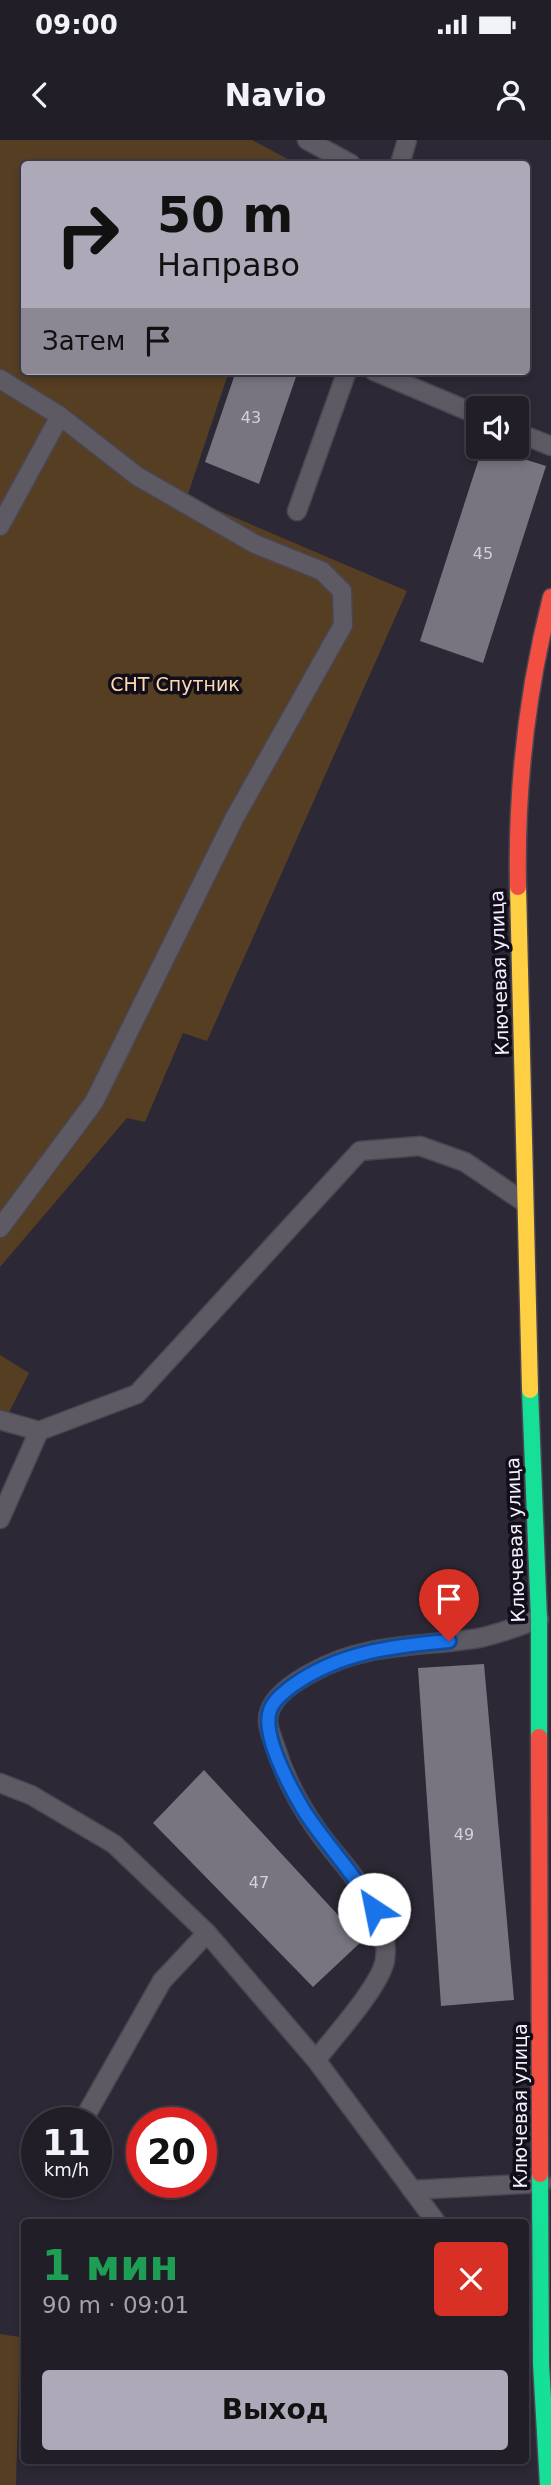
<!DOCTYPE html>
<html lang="ru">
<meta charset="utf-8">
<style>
:root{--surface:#211e28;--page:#2d2b34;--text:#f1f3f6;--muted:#a2a2a8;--line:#3e3c45;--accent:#aea9b8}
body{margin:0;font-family:"DejaVu Sans",sans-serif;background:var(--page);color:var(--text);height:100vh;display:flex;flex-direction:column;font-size:26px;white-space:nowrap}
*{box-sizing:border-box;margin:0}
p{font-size:23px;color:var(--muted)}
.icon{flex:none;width:38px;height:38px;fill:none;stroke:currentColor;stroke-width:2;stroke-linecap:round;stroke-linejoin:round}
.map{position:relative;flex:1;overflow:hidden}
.side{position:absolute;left:21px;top:2079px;width:508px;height:245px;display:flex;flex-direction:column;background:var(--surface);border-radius:7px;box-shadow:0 4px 10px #0003,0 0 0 2px var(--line)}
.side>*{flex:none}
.hud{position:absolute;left:21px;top:21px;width:509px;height:214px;border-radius:7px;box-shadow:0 4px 10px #0003,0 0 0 2px var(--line);background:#aea9b8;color:#111;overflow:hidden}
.buttons{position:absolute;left:466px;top:256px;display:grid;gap:14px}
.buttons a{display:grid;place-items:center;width:63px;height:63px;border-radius:7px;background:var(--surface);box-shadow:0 4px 10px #0003,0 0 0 2px var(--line);font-size:35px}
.speed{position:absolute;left:21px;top:1967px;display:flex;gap:14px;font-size:35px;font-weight:700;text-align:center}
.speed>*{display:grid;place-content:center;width:91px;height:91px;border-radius:50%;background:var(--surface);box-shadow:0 4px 10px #0003,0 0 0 2px var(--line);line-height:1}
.speed small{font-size:18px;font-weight:400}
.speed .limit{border:10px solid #d22;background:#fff;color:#111}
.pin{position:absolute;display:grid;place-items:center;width:60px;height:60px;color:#fff;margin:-72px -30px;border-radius:50% 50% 50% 0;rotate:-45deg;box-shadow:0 0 7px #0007}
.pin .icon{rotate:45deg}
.me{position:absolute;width:77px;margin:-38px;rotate:326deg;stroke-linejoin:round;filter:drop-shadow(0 0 5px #0008)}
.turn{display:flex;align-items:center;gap:24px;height:147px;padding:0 21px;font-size:32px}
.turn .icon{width:91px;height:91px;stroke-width:2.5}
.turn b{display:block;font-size:49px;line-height:60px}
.then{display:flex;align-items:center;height:66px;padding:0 21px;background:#0003;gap:14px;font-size:26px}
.round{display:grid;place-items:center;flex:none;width:74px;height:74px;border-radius:7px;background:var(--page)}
.overview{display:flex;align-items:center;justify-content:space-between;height:119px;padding:0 21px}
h1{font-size:42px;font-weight:700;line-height:52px;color:#1e9e55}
.cta{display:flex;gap:14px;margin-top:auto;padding:14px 21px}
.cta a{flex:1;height:80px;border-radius:7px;background:var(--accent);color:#111;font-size:28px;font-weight:700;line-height:80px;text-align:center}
.status{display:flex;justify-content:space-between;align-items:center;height:49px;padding:0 35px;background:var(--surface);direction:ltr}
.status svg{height:19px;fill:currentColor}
header{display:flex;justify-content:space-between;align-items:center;height:91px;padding:0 21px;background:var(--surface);font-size:32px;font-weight:700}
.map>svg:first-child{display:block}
</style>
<div class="status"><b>09:00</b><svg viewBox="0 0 49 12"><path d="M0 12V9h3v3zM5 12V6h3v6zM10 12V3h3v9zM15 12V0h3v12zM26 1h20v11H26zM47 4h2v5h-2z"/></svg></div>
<header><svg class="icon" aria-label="back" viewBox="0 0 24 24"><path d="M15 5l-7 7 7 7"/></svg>Navio<svg class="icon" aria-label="person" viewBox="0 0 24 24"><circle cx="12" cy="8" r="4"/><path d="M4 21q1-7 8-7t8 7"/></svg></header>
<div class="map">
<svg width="551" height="2345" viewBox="0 0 551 2345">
<rect width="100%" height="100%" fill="#2c2835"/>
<!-- green -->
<g fill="#563e22">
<polygon points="0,0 252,0 297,24 24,24 24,231 229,231 187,357 407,451 207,901 183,893 145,982 127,978 0,1127"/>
<polygon points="0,1215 29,1233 0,1290"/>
<polygon points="0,2194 20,2197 16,2345 0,2345"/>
</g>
<!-- building -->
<g fill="#787580">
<polygon points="236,231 298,231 259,344 205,322"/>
<polygon points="483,306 546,326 483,523 420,501"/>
<polygon points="484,1524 514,1860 441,1866 418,1528"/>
<polygon points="204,1630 362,1801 313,1847 153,1683"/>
</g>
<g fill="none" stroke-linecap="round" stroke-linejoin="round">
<defs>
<g id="lane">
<polyline points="307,0 351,24"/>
<polyline points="400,24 407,0"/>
<polyline points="374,231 478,275"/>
<polyline points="0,239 60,276 137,336 255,404 322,431 342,451 343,485 234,679 94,962 0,1088"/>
<polyline points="516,292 551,306"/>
<polyline points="297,371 347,231"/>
<polyline points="0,386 60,276"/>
<polyline points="0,1280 39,1291 137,1254 360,1011 420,1006 465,1022 524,1062"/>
<polyline points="0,1379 39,1291"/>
<polyline points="0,1643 31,1655 114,1704 207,1793 316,1920 436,2082"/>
<path d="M316 1920C334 1897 381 1845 385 1820 392 1767 341 1726 315 1687 297 1661 284 1636 275 1606 271 1595 265 1582 270 1570 276 1554 298 1540 313 1532 366 1503 416 1507 473 1499 495 1496 518 1486 539 1479"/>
<polyline points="86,1975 162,1841 207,1793"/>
<polyline points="412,2050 542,2043"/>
</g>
<g id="fast">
<polyline points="530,1250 539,1479 539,1597"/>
<polyline points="540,2034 541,2224 548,2345"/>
</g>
<polyline id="slow" points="518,747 530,1250"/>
<g id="jam">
<path d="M518 747C516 650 527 551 551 457"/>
<polyline points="539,1597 540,2034"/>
</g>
</defs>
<!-- lane casing -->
<use href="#lane" stroke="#4a4651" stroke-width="21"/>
<!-- fast casing -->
<use href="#fast" stroke="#4a4651" stroke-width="19"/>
<!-- slow casing -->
<use href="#slow" stroke="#4a4651" stroke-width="19"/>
<!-- jam casing -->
<use href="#jam" stroke="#4a4651" stroke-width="19"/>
<!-- lane -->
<use href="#lane" stroke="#5e5a64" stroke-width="18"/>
<!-- fast -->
<use href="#fast" stroke="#16e098" stroke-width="16"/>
<!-- slow -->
<use href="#slow" stroke="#ffcf43" stroke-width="16"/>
<!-- jam -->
<use href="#jam" stroke="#f24e42" stroke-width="16"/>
</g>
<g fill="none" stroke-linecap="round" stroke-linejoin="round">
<defs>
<path id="route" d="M374 1769C355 1733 324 1703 303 1669 290 1647 264 1599 269 1574 271 1562 283 1553 292 1546 339 1512 393 1506 449 1501"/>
</defs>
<!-- route casing -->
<use href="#route" stroke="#114b97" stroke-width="18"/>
<!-- route -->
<use href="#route" stroke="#1a73e8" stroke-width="12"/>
</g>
<g text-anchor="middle" stroke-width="7" stroke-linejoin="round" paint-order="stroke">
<!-- number labels -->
<g font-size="16" fill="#d5d0df">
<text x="251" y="283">43</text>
<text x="483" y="419">45</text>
<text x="464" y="1700">49</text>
<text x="259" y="1748">47</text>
</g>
<!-- park labels -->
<g font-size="19" fill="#fdd9b0" stroke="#120e19">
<text x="175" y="551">СНТ Спутник</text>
</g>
<!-- street labels -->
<g font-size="19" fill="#f4efff" stroke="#120e19">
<text transform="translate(499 833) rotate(-92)" y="7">Ключевая улица</text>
<text transform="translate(515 1400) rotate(-92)" y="7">Ключевая улица</text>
<text transform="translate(520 1966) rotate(-90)" y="7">Ключевая улица</text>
</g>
</g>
</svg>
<div class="buttons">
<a><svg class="icon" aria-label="sound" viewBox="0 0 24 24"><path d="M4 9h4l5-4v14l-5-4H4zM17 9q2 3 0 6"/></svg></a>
</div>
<div class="speed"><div>11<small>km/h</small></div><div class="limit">20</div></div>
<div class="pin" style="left:449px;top:1501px;background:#d93025"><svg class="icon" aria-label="arrive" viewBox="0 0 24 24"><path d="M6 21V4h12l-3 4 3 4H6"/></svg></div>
<svg class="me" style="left:374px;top:1769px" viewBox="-20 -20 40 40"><circle r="19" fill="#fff"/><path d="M0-13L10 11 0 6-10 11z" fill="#1a73e8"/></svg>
<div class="hud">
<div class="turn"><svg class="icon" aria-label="right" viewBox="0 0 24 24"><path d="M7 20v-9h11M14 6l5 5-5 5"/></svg><div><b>50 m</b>Направо</div></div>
<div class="then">Затем<svg class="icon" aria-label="arrive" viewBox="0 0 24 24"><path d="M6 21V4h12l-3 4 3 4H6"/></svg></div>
</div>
<section class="side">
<div class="overview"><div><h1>1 мин</h1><p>90 m · 09:01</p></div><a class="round" style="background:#d93025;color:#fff"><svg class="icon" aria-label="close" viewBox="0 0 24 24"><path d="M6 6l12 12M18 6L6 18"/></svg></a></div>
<div class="cta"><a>Выход</a></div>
</section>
</div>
